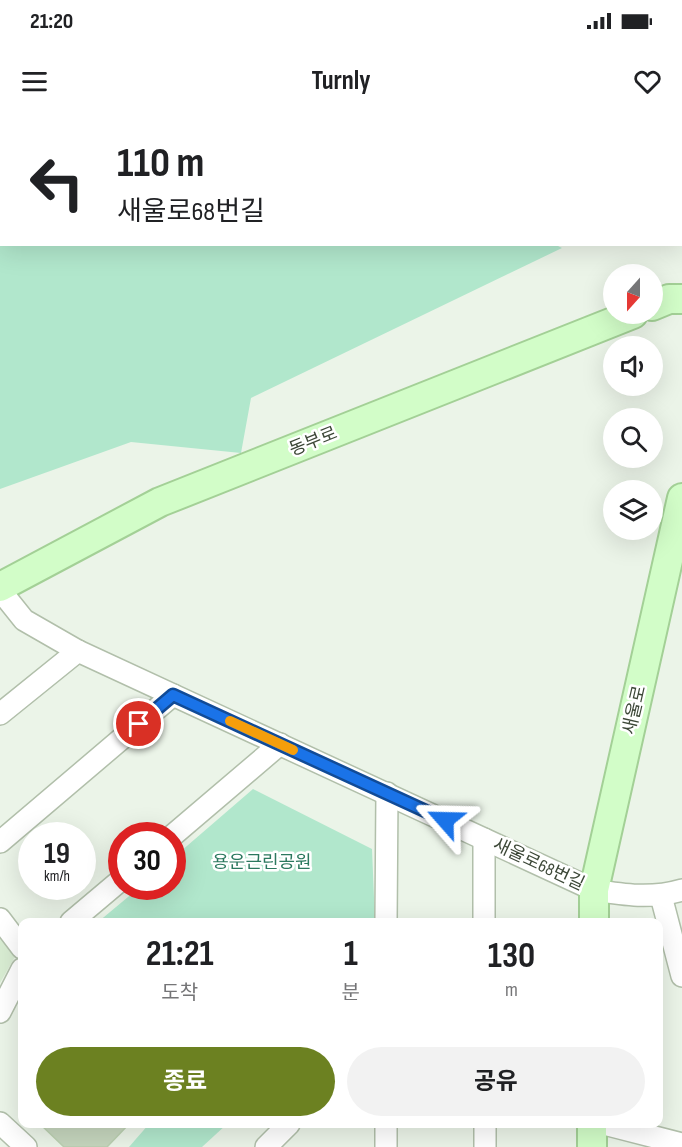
<!DOCTYPE html>
<html lang="ko">
<meta charset="utf-8">
<style>
:root{--surface:#fff;--page:#f2f2f2;--text:#202124;--muted:#757577;--accent:#6c8121}
body{margin:0;font-family:"Sofia Sans Condensed","Noto Sans KR",sans-serif;background:var(--page);color:var(--text);height:100vh;display:flex;flex-direction:column;font-size:22px;white-space:nowrap}
*{box-sizing:border-box;margin:0}
p{font-size:20px;color:var(--muted)}
.icon{flex:none;width:33px;height:33px;fill:none;stroke:currentColor;stroke-width:2;stroke-linecap:round;stroke-linejoin:round}
.map{position:relative;flex:1;overflow:hidden}
.panel{position:absolute;left:18px;top:798px;width:645px;height:210px;display:flex;flex-direction:column;background:var(--surface);border-radius:12px;box-shadow:0 6px 24px #0002}
.panel>*{flex:none}
.banner{position:absolute;left:0px;top:0px;width:682px;height:126px;box-shadow:0 6px 24px #0002;background:#fff;color:var(--text);overflow:hidden}
.needle{width:39px;rotate:201deg}
.controls{position:absolute;left:603px;top:144px;display:grid;gap:12px}
.controls a{display:grid;place-items:center;width:60px;height:60px;border-radius:50%;background:var(--surface);box-shadow:0 6px 24px #0002;font-size:30px}
.speed{position:absolute;left:18px;top:702px;display:flex;gap:12px;font-size:30px;font-weight:700;text-align:center}
.speed>*{display:grid;place-content:center;width:78px;height:78px;border-radius:50%;background:var(--surface);box-shadow:0 6px 24px #0002;line-height:1}
.speed small{font-size:15px;font-weight:400}
.speed .limit{border:9px solid #d22;background:#fff;color:#111}
.pin{position:absolute;display:grid;place-items:center;width:51px;height:51px;color:#fff;margin:-26px;border:3px solid #fff;border-radius:50%;box-shadow:0 2px 6px #0007}
.me{position:absolute;width:66px;margin:-33px;rotate:295deg;stroke-linejoin:round;filter:drop-shadow(0 0 4px #0008)}
.turn{display:flex;align-items:center;gap:21px;height:126px;padding:0 18px;font-size:27px}
.turn .icon{width:78px;height:78px;stroke-width:2.5}
.turn b{display:block;font-size:42px;line-height:51px}
.eta{display:flex;justify-content:space-evenly;align-items:center;height:102px;text-align:center}
.eta b{font-size:36px;font-weight:700;line-height:42px}
.button{display:flex;gap:12px;margin-top:auto;padding:12px 18px}
.button a{flex:1;height:69px;border-radius:36px;background:var(--accent);color:#fff;font-size:24px;font-weight:700;line-height:69px;text-align:center}
.button a+a{background:var(--page);color:var(--text)}
.status{display:flex;justify-content:space-between;align-items:center;height:42px;padding:0 30px;background:var(--surface);direction:ltr}
.status svg{height:16px;fill:currentColor}
header{display:flex;justify-content:space-between;align-items:center;height:78px;padding:0 18px;background:var(--surface);font-size:27px;font-weight:700}
.map>svg:first-child{display:block}
</style>
<div class="status"><b>21:20</b><svg viewBox="0 0 49 12"><path d="M0 12V9h3v3zM5 12V6h3v6zM10 12V3h3v9zM15 12V0h3v12zM26 1h20v11H26zM47 4h2v5h-2z"/></svg></div>
<header><svg class="icon" aria-label="menu" viewBox="0 0 24 24"><path d="M4 6h16M4 12h16M4 18h16"/></svg>Turnly<svg class="icon" aria-label="heart" viewBox="0 0 24 24"><path d="M12 20l-8-8c-3-5 5-10 8-4 3-6 11-1 8 4z"/></svg></header>
<div class="map">
<svg width="682" height="1027" viewBox="0 0 682 1027">
<rect width="100%" height="100%" fill="#ebf4e8"/>
<!-- education -->
<polygon fill="#d8ecd2" points="0,815 16,835 0,863"/>
<!-- green -->
<g fill="#b1e7cc">
<polygon points="0,0 467,0 2,2 2,124 554,124 562,128 251,278 241,333 131,322 0,369"/>
<polygon points="253,669 372,729 375,802 98,802 140,767 172,766 173,738"/>
<polygon points="149,1004 227,1004 202,1027 129,1027"/>
</g>
<!-- building -->
<polygon fill="#c5d5bd" stroke="#bbd0b1" stroke-width="1.5" points="40,1004 129,1004 107,1027 64,1027"/>
<g fill="none" stroke-linecap="round" stroke-linejoin="round">
<defs>
<g id="lane">
<polyline points="621,0 622,2"/>
<polyline points="638,0 638,2"/>
<polyline points="681,15 682,15"/>
</g>
<g id="street">
<path d="M0 470 24 500 78 531 594 770C625 775 651 779 682 770"/>
<polyline points="0,594 78,531"/>
<polyline points="172,716 280,624"/>
<polyline points="484,719 484,802"/>
<polyline points="0,722 173,575"/>
<polyline points="661,776 682,856"/>
<polyline points="0,799 22,828"/>
<polyline points="71,802 122,759"/>
<polyline points="386,802 387,673"/>
<polyline points="0,892 22,849"/>
<polyline points="0,1003 26,1027"/>
<polyline points="386,1004 386,1027"/>
<polyline points="485,1004 485,1027"/>
<polyline points="604,1004 682,1024"/>
<polyline points="266,1027 289,1004"/>
</g>
<g id="secondary">
<polyline points="652,186 669,179 682,179"/>
<polyline points="0,467 160,382 633,194"/>
<polyline points="594,802 594,770 682,378"/>
<polyline points="592,1027 592,1004"/>
</g>
</defs>
<!-- lane casing -->
<use href="#lane" stroke="#b1bfaa" stroke-width="14"/>
<!-- street casing -->
<use href="#street" stroke="#b1bfaa" stroke-width="24"/>
<!-- secondary casing -->
<use href="#secondary" stroke="#a3d096" stroke-width="32"/>
<!-- lane -->
<use href="#lane" stroke="#fff" stroke-width="10"/>
<!-- street -->
<use href="#street" stroke="#fff" stroke-width="21"/>
<!-- secondary -->
<use href="#secondary" stroke="#d2fdc8" stroke-width="28"/>
</g>
<g fill="none" stroke-linecap="round" stroke-linejoin="round">
<defs>
<polyline id="route" points="139,604 173,575 445,700"/>
</defs>
<!-- route casing -->
<use href="#route" stroke="#114b97" stroke-width="15"/>
<!-- route -->
<use href="#route" stroke="#1a73e8" stroke-width="10"/>
<!-- slow -->
<polyline stroke="#f59e0b" stroke-width="10" points="230,601 293,630"/>
</g>
<g text-anchor="middle" stroke-width="5" stroke-linejoin="round" paint-order="stroke">
<!-- street labels -->
<g font-size="18" fill="#3c4737" stroke="#fff">
<text transform="translate(313 321) rotate(-22)" y="6">동부로</text>
<text transform="translate(634 590) rotate(-77)" y="6">새울로</text>
<text transform="translate(539 744) rotate(25)" y="6">새울로68번길</text>
</g>
<!-- park labels -->
<g font-size="18" fill="#2b785e" stroke="#fff">
<text x="262" y="748">용운근린공원</text>
</g>
</g>
</svg>
<div class="controls">
<a><svg class="needle" viewBox="-14 -14 28 28"><path d="M0-13l5 13h-10z" fill="#e53935"/><path d="M0 13l5-13h-10z" fill="#757577"/></svg></a>
<a><svg class="icon" aria-label="sound" viewBox="0 0 24 24"><path d="M4 9h4l5-4v14l-5-4H4zM17 9q2 3 0 6"/></svg></a>
<a><svg class="icon" aria-label="search" viewBox="0 0 24 24"><circle cx="10" cy="10" r="6"/><path d="M15 15l6 6"/></svg></a>
<a><svg class="icon" aria-label="layers" viewBox="0 0 24 24"><path d="M12 4l9 5-9 5-9-5zM3 14l9 5 9-5"/></svg></a>
</div>
<div class="speed"><div>19<small>km/h</small></div><div class="limit">30</div></div>
<div class="pin" style="left:139px;top:604px;background:#d93025"><svg class="icon" aria-label="arrive" viewBox="0 0 24 24"><path d="M6 21V4h12l-3 4 3 4H6"/></svg></div>
<svg class="me" style="left:445px;top:700px" viewBox="-20 -20 40 40"><path d="M0-17L14 15 0 8-14 15z" fill="#1a73e8" stroke="#fff" stroke-width="4"/></svg>
<div class="banner">
<div class="turn"><svg class="icon" aria-label="left" viewBox="0 0 24 24"><path d="M17 20v-9H6M10 6l-5 5 5 5"/></svg><div><b>110 m</b>새울로68번길</div></div>
</div>
<section class="panel">
<div class="eta">
<div><b>21:21</b><p>도착</p></div>
<div><b>1</b><p>분</p></div>
<div><b>130</b><p>m</p></div>
</div>
<div class="button"><a>종료</a><a>공유</a></div>
</section>
</div>
